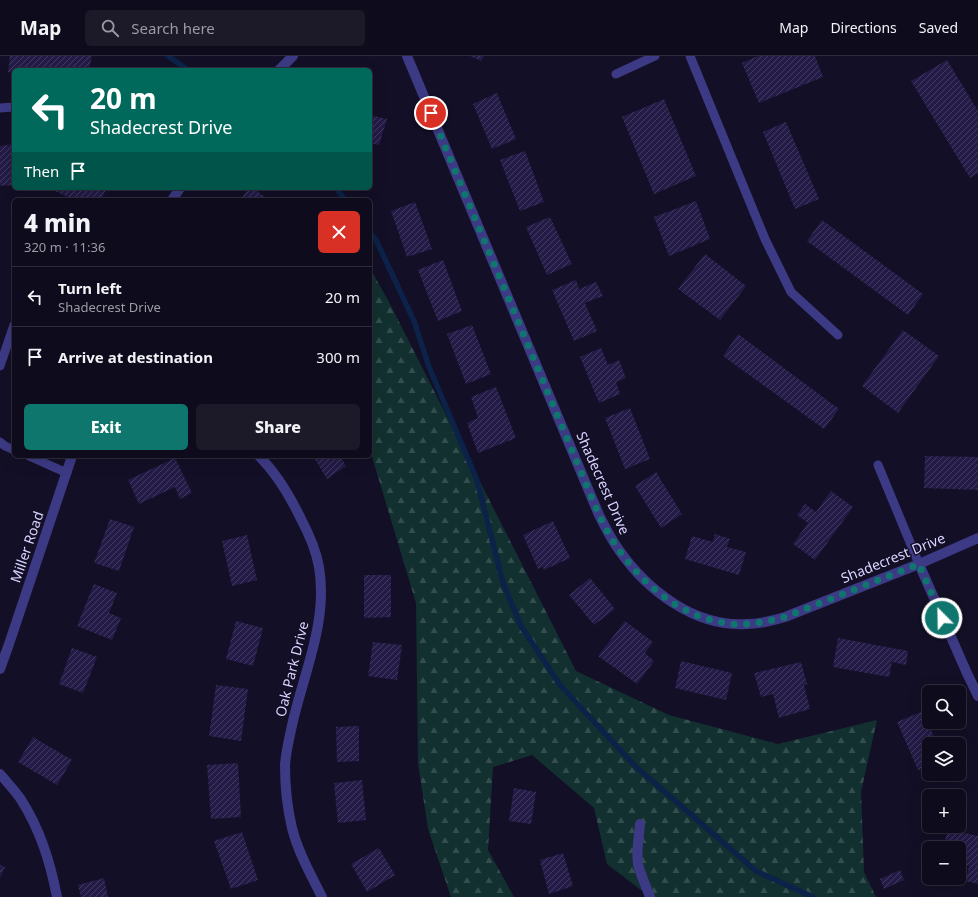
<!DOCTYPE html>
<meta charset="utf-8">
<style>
:root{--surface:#0e0b1c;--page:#1c1929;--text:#f1f3f6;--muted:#9b9ba3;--line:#2e2b3b;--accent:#0f766e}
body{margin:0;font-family:"Noto Sans",sans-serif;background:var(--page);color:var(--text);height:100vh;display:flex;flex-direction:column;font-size:15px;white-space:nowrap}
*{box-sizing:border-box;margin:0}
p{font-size:13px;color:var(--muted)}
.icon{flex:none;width:22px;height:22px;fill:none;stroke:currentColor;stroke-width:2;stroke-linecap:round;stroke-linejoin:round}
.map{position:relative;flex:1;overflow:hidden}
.sheet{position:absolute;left:12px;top:142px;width:360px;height:260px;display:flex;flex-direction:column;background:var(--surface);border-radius:6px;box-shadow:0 4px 16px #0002,0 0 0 1px var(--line)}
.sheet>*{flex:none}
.guide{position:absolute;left:12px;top:12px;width:360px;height:122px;border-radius:6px;box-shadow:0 4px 16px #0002,0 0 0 1px var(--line);background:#00695c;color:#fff;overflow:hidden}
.fabs{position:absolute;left:922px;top:629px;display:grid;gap:8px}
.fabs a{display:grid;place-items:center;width:44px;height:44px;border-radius:6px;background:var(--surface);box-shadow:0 4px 16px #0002,0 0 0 1px var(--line);font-size:20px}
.pin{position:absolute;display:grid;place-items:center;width:34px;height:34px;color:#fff;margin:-17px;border:2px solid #fff;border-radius:50%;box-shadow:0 1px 4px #0007}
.me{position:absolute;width:44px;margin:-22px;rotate:337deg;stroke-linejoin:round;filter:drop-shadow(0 0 3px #0008)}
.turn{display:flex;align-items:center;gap:14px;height:84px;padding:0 12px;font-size:18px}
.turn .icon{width:52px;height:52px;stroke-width:2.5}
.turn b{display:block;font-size:28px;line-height:34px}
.then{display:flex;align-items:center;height:38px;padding:0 12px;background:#0003;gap:8px;font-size:15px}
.round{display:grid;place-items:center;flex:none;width:42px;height:42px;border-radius:6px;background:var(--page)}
.headline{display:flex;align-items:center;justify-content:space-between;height:68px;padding:0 12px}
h1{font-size:24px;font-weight:800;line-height:30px}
.button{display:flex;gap:8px;margin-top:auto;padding:8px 12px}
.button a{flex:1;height:46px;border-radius:6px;background:var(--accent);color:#fff;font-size:16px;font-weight:800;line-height:46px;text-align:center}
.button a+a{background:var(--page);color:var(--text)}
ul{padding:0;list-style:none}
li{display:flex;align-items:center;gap:12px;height:60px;padding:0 12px;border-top:1px solid var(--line)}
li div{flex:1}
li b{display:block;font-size:15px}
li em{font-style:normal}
header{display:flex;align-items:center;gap:24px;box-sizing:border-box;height:56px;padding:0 20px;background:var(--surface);border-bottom:1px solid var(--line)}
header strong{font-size:19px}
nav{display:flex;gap:22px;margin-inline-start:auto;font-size:14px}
.search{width:280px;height:36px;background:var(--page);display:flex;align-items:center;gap:10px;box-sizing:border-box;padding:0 14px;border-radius:6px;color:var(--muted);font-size:15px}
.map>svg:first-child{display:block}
</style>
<header>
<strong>Map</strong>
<div class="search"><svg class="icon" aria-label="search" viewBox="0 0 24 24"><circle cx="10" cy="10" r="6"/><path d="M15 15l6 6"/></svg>Search here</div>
<nav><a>Map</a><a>Directions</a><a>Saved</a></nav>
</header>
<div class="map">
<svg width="978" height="841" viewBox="0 0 978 841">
<defs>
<pattern id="forest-firs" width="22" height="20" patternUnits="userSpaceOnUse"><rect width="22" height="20" fill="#12302f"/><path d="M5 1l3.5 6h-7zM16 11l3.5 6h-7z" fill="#344d4e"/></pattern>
<pattern id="building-hatch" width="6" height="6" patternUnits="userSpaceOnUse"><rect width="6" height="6" fill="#241b47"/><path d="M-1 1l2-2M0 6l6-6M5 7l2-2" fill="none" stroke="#433b63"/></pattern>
</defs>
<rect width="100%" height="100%" fill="#130f26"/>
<!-- forest -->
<polygon fill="url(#forest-firs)" points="370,212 390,248 576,615 669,659 778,688 877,664 861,736 864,816 876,841 650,841 607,808 594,752 532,699 493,711 488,794 514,841 451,841 428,773 418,707 416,547 370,394"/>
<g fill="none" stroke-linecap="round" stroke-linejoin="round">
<!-- stream -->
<g stroke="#0c2248" stroke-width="5.5">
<polyline points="168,0 188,14"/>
<polyline points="336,132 345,144"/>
<polyline points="370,177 376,184 414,265 429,311 477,424 503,527 521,570 560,629 635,710 756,815 813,841"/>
</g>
</g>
<!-- building -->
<g fill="url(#building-hatch)">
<polygon points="10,0 92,0 89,14 14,14 14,17 8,16"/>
<polygon points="470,0 484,0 481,5"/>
<polygon points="758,0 815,0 823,21 759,47 742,7"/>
<polygon points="947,4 978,55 978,117 970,122 911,25"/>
<polygon points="497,37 516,83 492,93 473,48"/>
<polygon points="664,43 696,120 654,138 622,61"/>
<polygon points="370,59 387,63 379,89 370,87"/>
<polygon points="786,66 819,143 795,153 763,76"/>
<polygon points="14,88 14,129 0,130 0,90"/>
<polygon points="525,95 544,146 520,155 500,104"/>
<polygon points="48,132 107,132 101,144 75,144"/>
<polygon points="249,132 254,132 268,144 240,144"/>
<polygon points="696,145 710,183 669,200 654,161"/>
<polygon points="415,146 432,193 407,201 391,155"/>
<polygon points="550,161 572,208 547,219 526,171"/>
<polygon points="822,164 923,238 908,259 807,185"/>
<polygon points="705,198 746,230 720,264 678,233"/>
<polygon points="443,204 462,255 438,265 418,214"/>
<polygon points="576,224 579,233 596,226 603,240 585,247 597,275 574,285 552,234"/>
<polygon points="472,269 491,318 466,328 447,278"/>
<polygon points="903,274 939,300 898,357 862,330"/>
<polygon points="738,278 839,353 824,373 723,300"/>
<polygon points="601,292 608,309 619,304 626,322 616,326 620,338 599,347 580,301"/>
<polygon points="496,331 516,382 478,397 467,367 478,362 471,341"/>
<polygon points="630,352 650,403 625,413 605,362"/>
<polygon points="313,400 340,400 346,410 327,423"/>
<polygon points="925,400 978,401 978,434 924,432"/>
<polygon points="175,402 192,437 180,443 175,431 139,448 128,424"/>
<polygon points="656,416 682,458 661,472 635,430"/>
<polygon points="831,435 853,451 815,504 793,488 808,467 797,459 805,448 816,456"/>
<polygon points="110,463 134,471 119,515 94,507"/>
<polygon points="553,465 570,502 544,514 543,511 538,513 523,479"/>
<polygon points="715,478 730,483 727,491 746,496 739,519 685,503 692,480 713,486"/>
<polygon points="247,479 257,524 232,530 222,485"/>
<polygon points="364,519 391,519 391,561 364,562"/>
<polygon points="590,522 615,553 594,569 569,539"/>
<polygon points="94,528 117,537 109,557 121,562 112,584 77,570"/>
<polygon points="236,565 263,572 253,610 226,603"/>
<polygon points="625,565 653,586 645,597 654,605 637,628 598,600"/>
<polygon points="838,582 908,595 906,609 892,606 889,621 833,611"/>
<polygon points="373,586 402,589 397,624 368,620"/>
<polygon points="72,592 97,601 83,637 59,628"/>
<polygon points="681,605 732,617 726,644 675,632"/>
<polygon points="801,606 807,628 804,629 810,653 779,662 773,638 761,641 754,617"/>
<polygon points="216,629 248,633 241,685 209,680"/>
<polygon points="923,655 937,688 929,688 929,710 918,714 897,666"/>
<polygon points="359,670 359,705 337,706 336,671"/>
<polygon points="33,681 72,704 57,729 18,706"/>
<polygon points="238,707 241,761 211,763 207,709"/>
<polygon points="362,724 366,764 338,767 334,727"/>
<polygon points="514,732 536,736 531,768 509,765"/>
<polygon points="948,773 978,780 978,828 966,825 969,810 959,808 959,792 943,792"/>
<polygon points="242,776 258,824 231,833 214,785"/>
<polygon points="379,792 395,819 367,836 351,808"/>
<polygon points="563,797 573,830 549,838 540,804"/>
<polygon points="0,809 5,811 0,822"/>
<polygon points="900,814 904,824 884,833 880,823"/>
<polygon points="104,822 108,841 81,841 78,829"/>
</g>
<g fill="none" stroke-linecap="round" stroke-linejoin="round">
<!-- service -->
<g stroke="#3d3a85" stroke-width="9">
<polyline points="690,0 765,183 791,236 838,279"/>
<polyline points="616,18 655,0"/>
<polyline points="0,52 14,51"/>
<polyline points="0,310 14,269"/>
<polyline points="0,386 5,390 14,394"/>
<polyline points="29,400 67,417"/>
<polyline points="878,409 919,508"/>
</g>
<!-- minor -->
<g stroke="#3d3a85" stroke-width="10">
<path d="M407 0 599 459C605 471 611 483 619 494 647 534 694 571 746 568 759 568 772 565 785 561L919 508 978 482"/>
<path d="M259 400C277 418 290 440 301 463 309 478 316 494 319 511 328 564 305 614 293 665 290 679 286 694 285 709 285 730 287 751 292 772 298 796 311 819 322 841"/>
<polyline points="919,508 966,615 978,640"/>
<path d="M0 718C7 726 14 734 20 742 40 773 50 805 57 841"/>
<path d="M640 768C639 781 636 795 638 808 641 820 646 830 650 841"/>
</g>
<!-- tertiary -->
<g stroke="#3d3a85" stroke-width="10">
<polyline points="279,14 293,0"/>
<polyline points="172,144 180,132"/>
<polyline points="0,613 8,591 72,400"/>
</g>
</g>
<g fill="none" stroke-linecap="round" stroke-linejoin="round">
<!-- route -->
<path stroke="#0f766e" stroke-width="7" stroke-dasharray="0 12.6" d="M431 57 599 459C605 471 611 483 619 494 642 527 676 556 715 565 720 566 725 567 730 568 749 569 767 566 785 561L919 508 942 562"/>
</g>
<g text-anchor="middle" stroke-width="3" stroke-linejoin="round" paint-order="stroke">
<!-- street labels -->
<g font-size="14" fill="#d9d4ff" stroke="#130f26">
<text transform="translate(603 427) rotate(66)" y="5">Shadecrest Drive</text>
<text transform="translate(27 491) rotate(-71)" y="5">Miller Road</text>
<text transform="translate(893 502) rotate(-22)" y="5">Shadecrest Drive</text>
<text transform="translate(292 613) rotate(-76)" y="5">Oak Park Drive</text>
</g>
</g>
</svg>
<div class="fabs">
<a><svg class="icon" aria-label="search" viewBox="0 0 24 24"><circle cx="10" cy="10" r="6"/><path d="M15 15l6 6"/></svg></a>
<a><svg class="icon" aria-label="layers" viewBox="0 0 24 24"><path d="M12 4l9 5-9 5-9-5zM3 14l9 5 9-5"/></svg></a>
<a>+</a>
<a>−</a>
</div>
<div class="pin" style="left:431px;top:57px;background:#d93025"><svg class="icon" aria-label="arrive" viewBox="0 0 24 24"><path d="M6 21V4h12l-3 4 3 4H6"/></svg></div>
<svg class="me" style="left:942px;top:562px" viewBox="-20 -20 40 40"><circle r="17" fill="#0f766e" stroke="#fff" stroke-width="3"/><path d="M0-11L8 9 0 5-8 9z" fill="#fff"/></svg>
<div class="guide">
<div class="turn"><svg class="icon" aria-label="left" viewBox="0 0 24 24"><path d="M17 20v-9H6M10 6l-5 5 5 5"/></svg><div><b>20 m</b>Shadecrest Drive</div></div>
<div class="then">Then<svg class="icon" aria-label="arrive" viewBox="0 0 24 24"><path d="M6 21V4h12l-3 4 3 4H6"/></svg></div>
</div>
<section class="sheet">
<div class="headline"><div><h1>4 min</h1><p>320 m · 11:36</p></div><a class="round" style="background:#d93025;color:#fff"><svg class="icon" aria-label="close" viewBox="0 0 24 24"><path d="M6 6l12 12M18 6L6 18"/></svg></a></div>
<ul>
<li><svg class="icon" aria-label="left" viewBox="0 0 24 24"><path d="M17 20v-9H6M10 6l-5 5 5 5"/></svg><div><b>Turn left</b><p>Shadecrest Drive</p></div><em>20 m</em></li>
<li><svg class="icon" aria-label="arrive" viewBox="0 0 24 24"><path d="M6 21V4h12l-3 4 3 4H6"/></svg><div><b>Arrive at destination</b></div><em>300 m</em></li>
</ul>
<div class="button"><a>Exit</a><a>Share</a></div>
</section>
</div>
